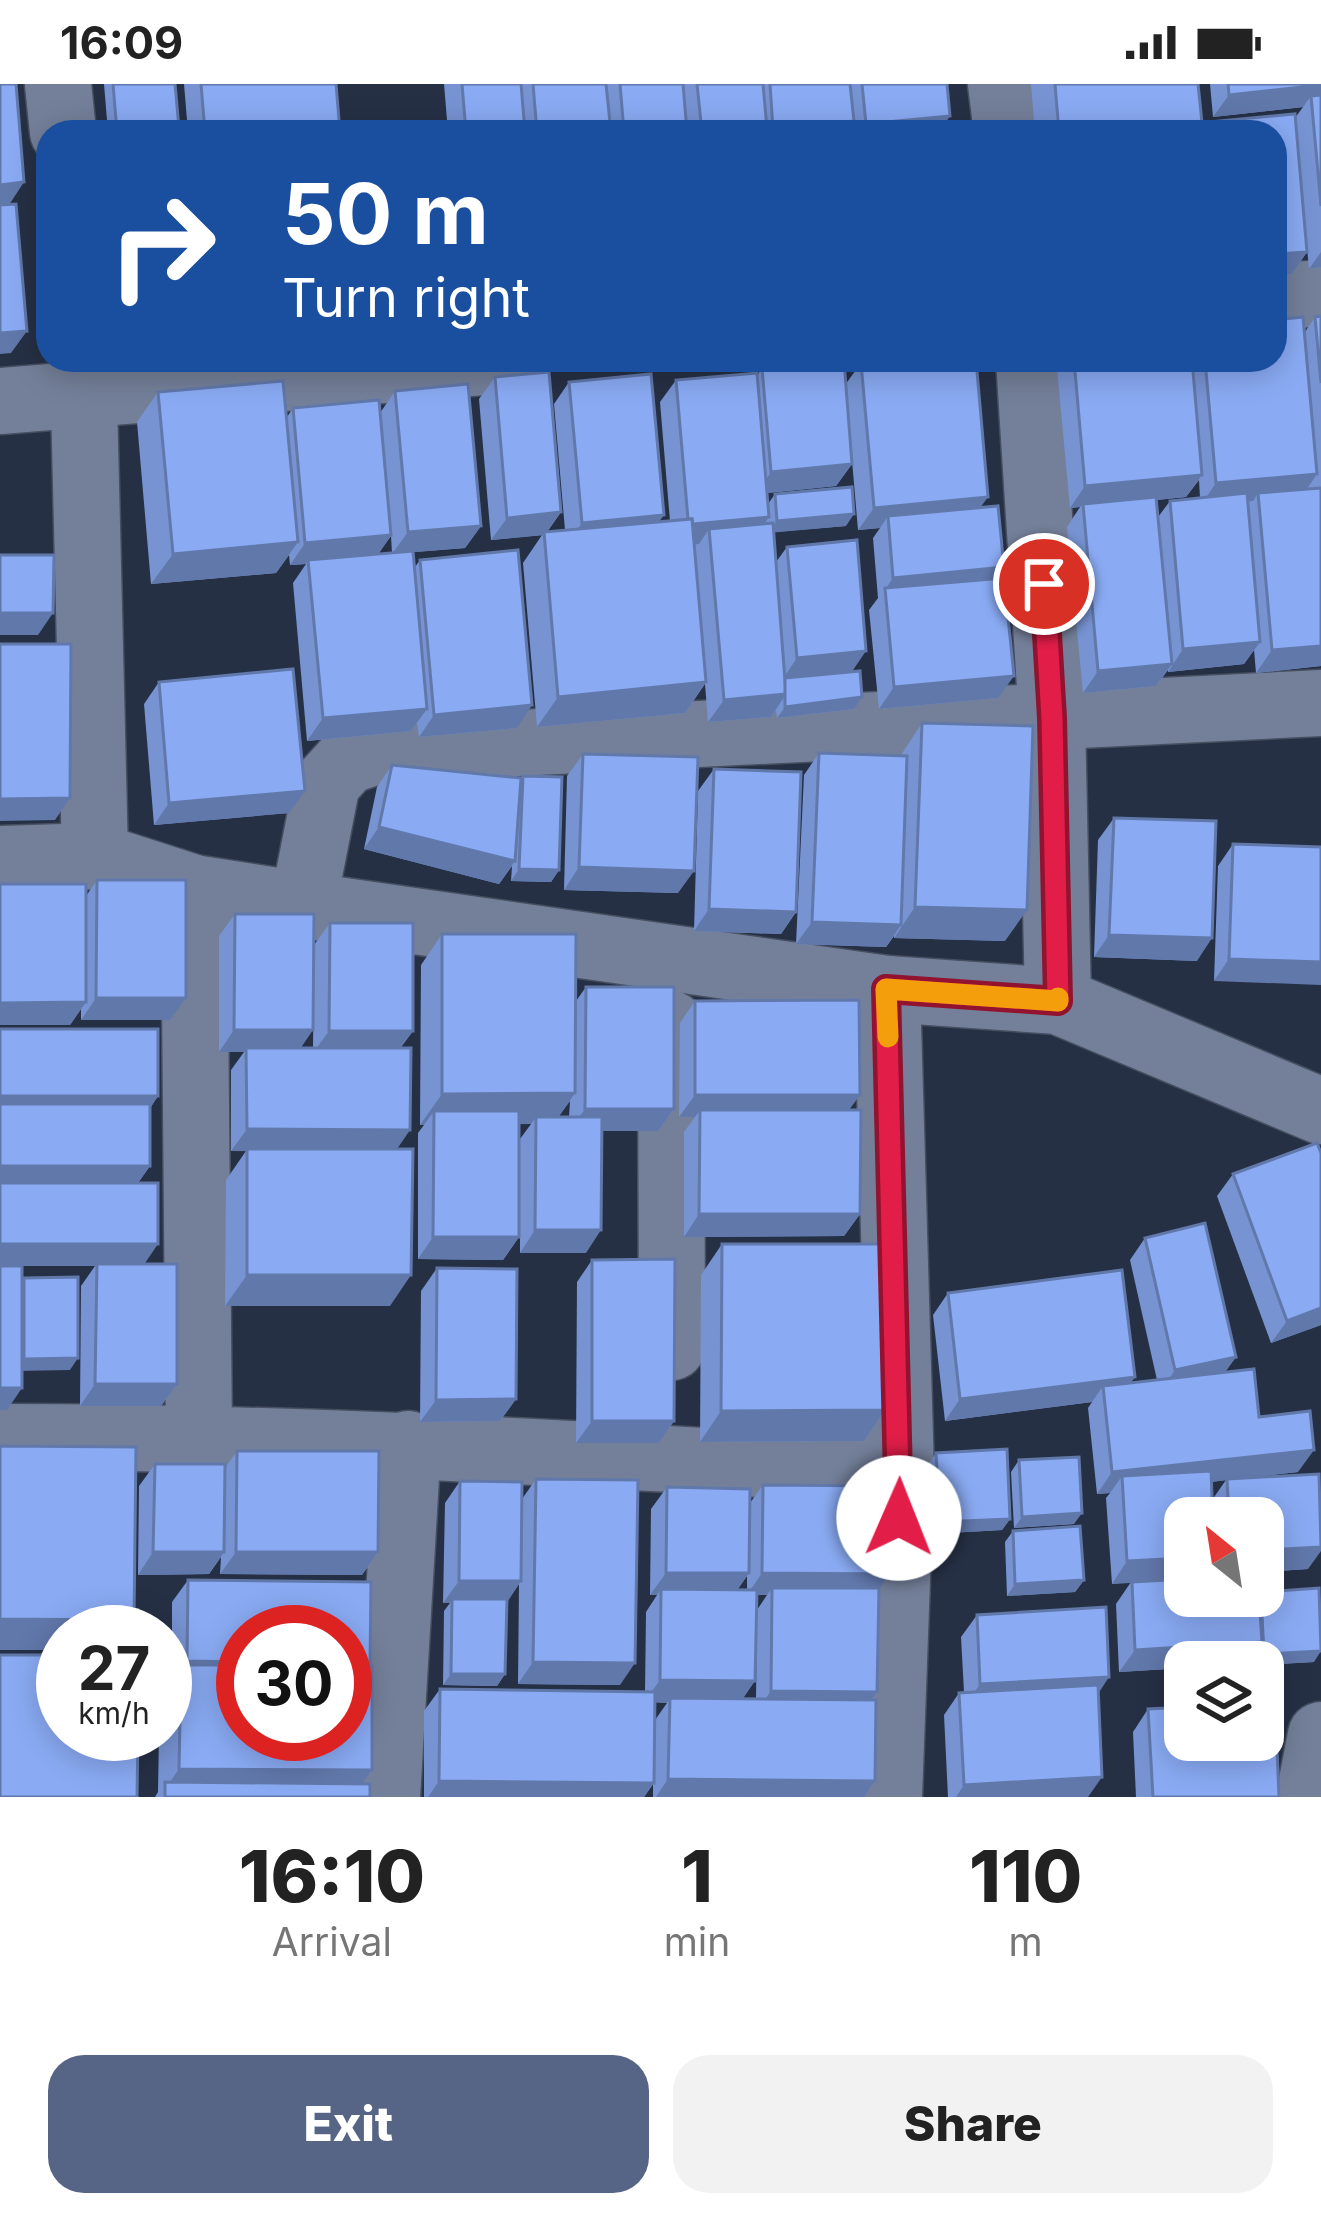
<!DOCTYPE html>
<style>
:root{--surface:#fff;--page:#f2f2f2;--text:#222;--muted:#767676;--accent:#566585}
body{margin:0;font-family:Inter,sans-serif;background:var(--page);color:var(--text);height:100vh;display:flex;flex-direction:column;font-size:45px;white-space:nowrap}
*{box-sizing:border-box;margin:0}
p{font-size:39px;color:var(--muted)}
.icon{flex:none;width:66px;height:66px;fill:none;stroke:currentColor;stroke-width:2;stroke-linecap:round;stroke-linejoin:round}
.map{position:relative;height:1713px;overflow:hidden}
.sheet{display:flex;flex-direction:column;background:var(--surface);flex:1}
.sheet>*{flex:none}
.top-card{position:absolute;left:36px;top:36px;width:1251px;height:252px;border-radius:36px;box-shadow:0 6px 30px #0003;background:#1a4fa0;color:#fff;overflow:hidden}
.needle{width:78px;rotate:330deg}
.buttons{position:absolute;left:1164px;top:1413px;display:grid;gap:24px}
.buttons a{display:grid;place-items:center;width:120px;height:120px;border-radius:24px;background:var(--surface);box-shadow:0 6px 30px #0003;font-size:60px}
.speed{position:absolute;left:36px;top:1521px;display:flex;gap:24px;font-size:60px;font-weight:700;text-align:center}
.speed>*{display:grid;place-content:center;width:156px;height:156px;border-radius:50%;background:var(--surface);box-shadow:0 6px 30px #0003;line-height:1}
.speed small{font-size:30px;font-weight:400}
.speed .limit{border:18px solid #d22;background:#fff;color:#111}
.pin{position:absolute;display:grid;place-items:center;width:102px;height:102px;color:#fff;margin:-51px;border:6px solid #fff;border-radius:50%;box-shadow:0 3px 12px #0007}
.me{position:absolute;width:132px;margin:-66px;rotate:1deg;stroke-linejoin:round;filter:drop-shadow(0 0 9px #0008)}
.turn{display:flex;align-items:center;gap:42px;height:252px;padding:0 48px;font-size:54px}
.turn .icon{width:156px;height:156px;stroke-width:2.5}
.turn b{display:block;font-size:84px;line-height:102px}
.eta{display:flex;justify-content:space-evenly;align-items:center;height:204px;text-align:center}
.eta b{font-size:72px;font-weight:800;line-height:84px}
.action{display:flex;gap:24px;margin-top:auto;padding:24px 48px}
.action a{flex:1;height:138px;border-radius:36px;background:var(--accent);color:#fff;font-size:48px;font-weight:800;line-height:138px;text-align:center}
.action a+a{background:var(--page);color:var(--text)}
.status{display:flex;justify-content:space-between;align-items:center;height:84px;padding:0 60px;background:var(--surface);direction:ltr}
.status svg{height:33px;fill:currentColor}
.map>svg:first-child{display:block}
</style>
<div class="status"><b>16:09</b><svg viewBox="0 0 49 12"><path d="M0 12V9h3v3zM5 12V6h3v6zM10 12V3h3v9zM15 12V0h3v12zM26 1h20v11H26zM47 4h2v5h-2z"/></svg></div>
<div class="map">
<svg width="1321" height="1713" viewBox="0 0 1321 1713">
<rect width="100%" height="100%" fill="#263045"/>
<g fill="none" stroke-linecap="round" stroke-linejoin="round">
<defs>
<g id="street">
<polyline points="58,0 63,48"/>
<polyline points="1001,0 1007,48"/>
<polyline points="1275,213 1321,209"/>
<polyline points="83,276 95,772"/>
<polyline points="1029,276 1052,634 1058,917"/>
<polyline points="0,317 507,276"/>
<polyline points="0,775 95,772 194,804 303,821 887,905 1058,917 1321,1027"/>
<polyline points="194,804 199,1353"/>
<polyline points="303,821 327,699 347,677 379,666 1321,619"/>
<polyline points="887,905 901,1388 889,1713"/>
<polyline points="671,940 672,1263"/>
<path d="M0 1353C301 1353 601 1371 901 1388"/>
<polyline points="387,1713 408,1360"/>
<polyline points="1309,1713 1321,1651"/>
</g>
</defs>
<!-- street casing -->
<use href="#street" stroke="#464e60" stroke-width="69"/>
<!-- street -->
<use href="#street" stroke="#74809a" stroke-width="66"/>
</g>
<!-- wall -->
<g fill="#7793d2" fill-rule="evenodd">
<polygon points="104,0 175,0 177,48 108,48"/>
<polygon points="184,0 336,0 340,48 188,48"/>
<polygon points="444,0 947,0 940,47 966,48 849,48 848,45 846,48 448,48"/>
<polygon points="1031,0 1198,0 1202,46 1208,38 1295,30 1307,168 1292,190 1275,191 1275,48 1035,48"/>
<polygon points="1210,0 1321,0 1321,183 1309,185 1295,34 1303,23 1213,33"/>
<path d="M1321 232V582L1256 589 1254 566 1244 580 1168 588V586L1156 602 1083 609 1067 443 1080 423 1070 424 1057 284 1063 276H1275L1305 248 1315 233ZM1199 396 1200 414 1170 417 1158 433 1157 416 1186 413Z"/>
<polygon points="861,279 980,424 1004,483 997,494 998,614 879,625 869,526 878,514 873,454 880,444 858,446 847,318 852,380 836,402 767,409 768,420 775,410 846,442 774,448 776,478 787,463 852,587 854,625 777,634 776,626 771,633 708,638 705,600 685,629 537,643 523,479 542,451 491,456 479,315 495,293 561,428 547,448 565,446 554,320 569,298 659,438 670,437 660,318 676,296 757,292 762,284 845,301"/>
<path d="M395 307 481 442 465 464 414 468 415 483 420 476 517 644 419 653 417 639 411 647 307 657 293 499 306 480 290 481 289 471 276 489 151 500 137 338 158 308 287 333 293 324 380 329ZM391 452 392 469 378 470Z"/>
<polygon points="159,598 289,729 154,741 144,620"/>
<polygon points="922,639 1005,857 894,854 894,852 886,863 796,860 804,691 819,669 901,671"/>
<polygon points="583,670 678,809 564,806 567,692"/>
<polygon points="392,681 521,694 559,786 551,798 511,797 512,782 499,800 364,765 377,703"/>
<polygon points="714,685 796,828 781,850 694,847 698,707"/>
<polygon points="1114,734 1197,877 1094,873 1098,756"/>
<polygon points="1233,760 1321,763 1214,897 1218,782"/>
<polygon points="97,796 170,936 81,936 81,925 70,941 86,812"/>
<polygon points="235,830 300,964 313,964 314,861 330,839 413,947 400,964 390,1222 225,1222 226,1096 246,1067 231,1067 231,986 244,968 219,968 219,852"/>
<path d="M442 850 576 917 586 903 674 1025 658 1047H602L586 1169H520V1055L531 1040H519V1153L503 1176 418 1175V1049L424 1041H420L421 881ZM570 1017 569 1033H558Z"/>
<polygon points="695,917 849,1026 860,1130 844,1152 684,1153 684,1048 695,1033 679,1033 680,939"/>
<polygon points="158,1012 150,1024 150,1082 138,1099 144,1180 177,1300 161,1322 80,1322 81,1202 95,1182 0,1182"/>
<polygon points="1321,1069 1321,1241 1271,1259 1217,1112 1233,1090"/>
<path d="M1145 1154 1236 1273 1225 1288 1259 1333 1298 1388 1252 1393 1308 1485 1263 1488V1434H1185V1512L1314 1578 1263 1581V1578H1255V1568L1248 1578H1185V1584L1119 1588 1116 1520 1131 1498 1112 1500 1106 1414 1110 1409 1097 1410 1088 1324 1092 1318 945 1337 933 1231 948 1209 1131 1299 1157 1296 1130 1176ZM1226 1396 1212 1416 1211 1398Z"/>
<polygon points="722,1160 885,1326 864,1357 700,1358 701,1191"/>
<polygon points="592,1176 674,1337 659,1359 576,1359 577,1198"/>
<polygon points="437,1184 516,1315 500,1337 420,1338 421,1207"/>
<polygon points="237,1367 378,1468 362,1491 220,1490 221,1473 209,1490 138,1491 139,1402 155,1380 225,1384"/>
<polygon points="936,1369 1010,1435 1002,1446 932,1450 928,1381"/>
<polygon points="1019,1376 1074,1440 1014,1444 1011,1388"/>
<polygon points="536,1395 620,1601 518,1600 519,1500 507,1517 505,1590 497,1602 443,1601 444,1527 450,1519 443,1519 445,1419 460,1397 522,1415"/>
<path d="M763 1401 878 1506 877 1608 872 1616 875 1697 864 1713H653V1700L644 1713H424V1627L440 1605 645 1608 646 1528 657 1511H650L651 1425 667 1403 750 1419ZM747 1492V1506H737ZM756 1511H767L757 1526 756 1615H743ZM655 1618 667 1619 655 1636Z"/>
<polygon points="1013,1447 1084,1496 1075,1508 1007,1512 1005,1458"/>
<polygon points="188,1496 370,1580 368,1582 372,1686 362,1700 370,1713 155,1713 158,1708 159,1650 165,1650 165,1604 172,1595 172,1518"/>
<polygon points="977,1531 1098,1609 1088,1713 948,1713 944,1631 959,1609 964,1608 961,1553"/>
<polygon points="1148,1625 1279,1713 1136,1713 1133,1648"/>
</g>
<!-- shaded-wall -->
<g fill="#6178ab">
<polygon points="1321,1 1321,18 1311,12 1303,23 1213,33 1229,11"/>
<polygon points="950,32 939,48 860,48 866,40"/>
<polygon points="854,37 846,48 772,48 773,45"/>
<polygon points="24,98 9,121 0,121 0,101"/>
<polygon points="1307,168 1292,190 1275,191 1275,170"/>
<polygon points="1321,168 1321,183 1309,185"/>
<polygon points="27,247 11,269 0,270 0,249"/>
<polygon points="132,276 172,276 129,281"/>
<polygon points="852,380 836,402 756,410 771,388"/>
<polygon points="1317,390 1302,412 1258,409 1253,417 1201,421 1216,399"/>
<polygon points="1202,391 1186,413 1083,423 1083,420 1080,423 1070,424 1085,402"/>
<polygon points="988,413 972,435 888,432 880,444 858,446 874,424"/>
<polygon points="561,428 545,451 491,456 507,434"/>
<polygon points="854,430 846,442 768,449 777,437"/>
<polygon points="664,431 648,453 566,461 582,439"/>
<polygon points="769,433 754,455 709,445 699,460 673,462 688,440"/>
<polygon points="481,442 465,464 392,470 408,448"/>
<polygon points="391,451 376,474 308,476 306,480 290,481 305,459"/>
<polygon points="298,458 276,489 151,500 173,470"/>
<polygon points="1004,483 989,506 885,506 893,494"/>
<polygon points="0,529 53,529 38,551 0,551"/>
<polygon points="1260,558 1244,580 1168,588 1183,565"/>
<polygon points="1321,562 1321,582 1256,589 1272,566"/>
<polygon points="866,567 851,589 782,596 797,574"/>
<polygon points="1172,580 1156,602 1083,609 1098,587"/>
<polygon points="1014,592 998,614 879,625 894,603"/>
<polygon points="706,598 685,629 537,643 558,613"/>
<polygon points="786,610 771,633 708,638 724,616"/>
<polygon points="862,613 854,625 777,634 785,623"/>
<polygon points="532,621 517,644 419,653 434,631"/>
<polygon points="427,625 411,647 307,657 323,634"/>
<polygon points="305,707 289,729 154,741 169,719"/>
<polygon points="70,714 55,736 0,737 0,715"/>
<polygon points="379,743 515,777 499,800 364,765"/>
<polygon points="579,783 694,787 678,809 564,806"/>
<polygon points="519,785 559,786 551,798 511,797"/>
<polygon points="915,823 1027,826 1005,857 894,854"/>
<polygon points="709,825 796,828 781,850 694,847"/>
<polygon points="812,838 901,841 886,863 796,860"/>
<polygon points="1109,851 1212,854 1197,877 1094,873"/>
<polygon points="1229,875 1321,878 1321,901 1214,897"/>
<polygon points="96,914 186,914 170,936 81,936"/>
<polygon points="86,918 70,941 0,941 0,919"/>
<polygon points="234,946 313,946 298,968 246,964 244,968 219,968"/>
<polygon points="329,947 413,947 397,969 313,969"/>
<polygon points="575,1009 554,1040 536,1033 531,1040 434,1041 434,1027 424,1041 420,1041 442,1010"/>
<polygon points="695,1011 860,1011 844,1033 700,1026 695,1033 679,1033"/>
<polygon points="0,1012 158,1012 143,1035 0,1034"/>
<polygon points="585,1025 674,1025 658,1047 569,1047"/>
<polygon points="247,1045 410,1046 395,1068 231,1067"/>
<polygon points="0,1082 150,1082 134,1104 0,1104"/>
<polygon points="699,1130 860,1130 844,1152 684,1153"/>
<polygon points="535,1146 601,1146 586,1169 520,1169"/>
<polygon points="433,1153 519,1153 503,1176 418,1175"/>
<polygon points="0,1160 158,1160 143,1182 0,1182"/>
<polygon points="247,1191 411,1191 390,1222 225,1222"/>
<polygon points="1321,1224 1321,1241 1271,1259 1287,1237"/>
<polygon points="1236,1273 1220,1295 1160,1308 1175,1286"/>
<polygon points="78,1274 70,1286 16,1287 24,1275"/>
<polygon points="1135,1293 1120,1315 1103,1302 1092,1318 945,1337 960,1315"/>
<polygon points="95,1300 177,1300 161,1322 80,1322"/>
<polygon points="0,1304 22,1304 7,1326 0,1326"/>
<polygon points="516,1315 500,1337 420,1338 436,1316"/>
<polygon points="885,1326 864,1357 700,1358 721,1327"/>
<polygon points="592,1337 674,1337 659,1359 576,1359"/>
<polygon points="1314,1366 1298,1388 1123,1408 1122,1392 1110,1409 1097,1410 1112,1388"/>
<polygon points="1082,1429 1074,1440 1014,1444 1022,1433"/>
<polygon points="1010,1435 1002,1446 932,1450 940,1438"/>
<polygon points="1321,1463 1321,1467 1308,1485 1263,1488 1263,1466"/>
<polygon points="153,1468 224,1468 209,1490 138,1491"/>
<polygon points="236,1468 378,1468 362,1491 220,1490"/>
<polygon points="1185,1474 1185,1496 1112,1500 1127,1477"/>
<polygon points="666,1489 749,1489 734,1511 661,1505 657,1511 650,1511"/>
<polygon points="762,1489 890,1490 874,1512 772,1504 767,1511 747,1511"/>
<polygon points="1084,1496 1075,1508 1007,1512 1015,1500"/>
<polygon points="459,1497 521,1497 506,1520 452,1515 450,1519 443,1519"/>
<polygon points="0,1535 134,1536 125,1548 63,1548 63,1566 0,1566"/>
<polygon points="1262,1558 1248,1578 1185,1578 1185,1584 1119,1588 1135,1566"/>
<polygon points="1321,1567 1314,1578 1263,1581 1263,1578 1258,1578 1264,1570"/>
<polygon points="187,1577 243,1578 243,1600 181,1585"/>
<polygon points="533,1578 635,1579 620,1601 518,1600"/>
<polygon points="451,1590 505,1590 497,1602 443,1601"/>
<polygon points="1109,1593 1094,1616 965,1623 980,1600"/>
<polygon points="660,1596 755,1597 740,1619 670,1614 667,1619 644,1618"/>
<polygon points="771,1607 877,1608 862,1630 755,1629"/>
<polygon points="179,1685 372,1686 353,1713 165,1705"/>
<polygon points="1102,1693 1088,1713 956,1713 964,1701"/>
<polygon points="668,1695 875,1697 864,1713 672,1710 670,1713 656,1713"/>
<polygon points="439,1697 654,1699 644,1713 428,1713"/>
</g>
<!-- building -->
<g fill="#8aabf4" stroke="#6178ab" stroke-width="3">
<polygon points="0,0 16,0 24,98 0,101"/>
<polygon points="113,0 175,0 179,44 144,48 117,48"/>
<polygon points="201,0 336,0 340,48 205,48"/>
<polygon points="462,0 521,0 525,48 466,48"/>
<polygon points="533,0 606,0 611,48 537,48"/>
<polygon points="620,0 683,0 687,48 624,48"/>
<polygon points="697,0 763,0 767,45 702,48"/>
<polygon points="770,0 850,0 854,37 773,45"/>
<polygon points="862,0 947,0 950,32 866,40"/>
<polygon points="1055,0 1198,0 1203,48 1059,48"/>
<polygon points="1228,0 1321,0 1321,1 1229,11"/>
<polygon points="1321,11 1321,122 1311,12"/>
<polygon points="1295,30 1307,168 1275,170 1275,48 1209,48 1208,38"/>
<polygon points="966,45 966,48 929,48"/>
<polygon points="16,120 27,247 0,249 0,121"/>
<polygon points="1321,232 1321,299 1315,233"/>
<polygon points="1303,233 1317,390 1216,399 1205,276 1275,276 1275,236"/>
<polygon points="897,276 976,276 988,413 874,424 861,279"/>
<polygon points="1074,276 1192,276 1202,391 1085,402"/>
<polygon points="844,277 852,380 771,388 762,284"/>
<polygon points="549,288 561,428 507,434 495,293"/>
<polygon points="757,289 769,433 693,440 692,435 688,435 676,296"/>
<polygon points="651,290 664,431 582,439 569,298"/>
<polygon points="283,297 298,458 173,470 158,308"/>
<polygon points="468,300 481,442 408,448 395,307"/>
<polygon points="379,316 391,451 305,459 293,324"/>
<polygon points="852,403 854,430 777,437 775,410"/>
<polygon points="1321,404 1321,562 1272,566 1258,409"/>
<polygon points="1247,409 1260,558 1183,565 1170,417"/>
<polygon points="1156,413 1172,580 1098,587 1083,420"/>
<polygon points="998,422 1004,483 893,494 888,432"/>
<polygon points="692,435 706,598 558,613 544,448"/>
<polygon points="773,439 786,610 724,616 709,445"/>
<polygon points="857,456 866,567 797,574 787,463"/>
<polygon points="518,466 532,621 434,631 420,476"/>
<polygon points="413,467 427,625 323,634 308,476"/>
<polygon points="0,471 54,471 53,529 0,529"/>
<polygon points="1004,494 1014,592 894,603 885,504"/>
<polygon points="0,560 71,560 70,714 0,715"/>
<polygon points="293,585 305,707 169,719 159,598"/>
<polygon points="860,587 862,613 785,623 785,594"/>
<polygon points="922,639 1033,642 1027,826 915,823"/>
<polygon points="819,669 907,672 901,841 812,838"/>
<polygon points="583,670 698,673 694,787 579,783"/>
<polygon points="392,681 521,694 515,777 379,743"/>
<polygon points="714,685 801,688 796,828 709,825"/>
<polygon points="523,692 562,693 559,786 519,785"/>
<polygon points="1114,734 1216,737 1212,854 1109,851"/>
<polygon points="1233,760 1321,763 1321,878 1229,875"/>
<polygon points="97,796 186,796 186,914 96,914"/>
<polygon points="0,800 86,800 86,918 0,919"/>
<polygon points="235,830 314,830 313,946 234,946"/>
<polygon points="330,839 413,839 413,947 329,947"/>
<polygon points="442,850 576,850 575,1009 442,1010"/>
<polygon points="586,903 674,903 674,1025 585,1025"/>
<polygon points="859,916 860,1011 695,1011 695,917"/>
<rect x="0" y="945" width="158" height="67"/>
<polygon points="246,964 411,964 410,1046 247,1045"/>
<rect x="0" y="1020" width="150" height="62"/>
<polygon points="700,1026 861,1026 860,1130 699,1130"/>
<polygon points="434,1027 519,1027 519,1153 433,1153"/>
<polygon points="536,1033 602,1033 601,1146 535,1146"/>
<polygon points="1317,1059 1321,1069 1321,1224 1287,1237 1233,1090"/>
<polygon points="247,1065 413,1065 411,1191 247,1191"/>
<rect x="0" y="1099" width="158" height="61"/>
<polygon points="1205,1139 1236,1273 1175,1286 1145,1154"/>
<polygon points="722,1160 886,1160 885,1326 721,1327"/>
<polygon points="675,1175 674,1337 592,1337 592,1176"/>
<polygon points="97,1180 177,1180 177,1300 95,1300"/>
<rect x="0" y="1182" width="22" height="122"/>
<polygon points="437,1184 517,1185 516,1315 436,1316"/>
<polygon points="1122,1186 1135,1293 960,1315 948,1209"/>
<polygon points="78,1193 78,1274 24,1275 24,1194"/>
<polygon points="1254,1285 1259,1333 1310,1327 1314,1366 1112,1388 1103,1302"/>
<polygon points="0,1362 136,1363 134,1536 0,1535"/>
<polygon points="1007,1365 1010,1435 940,1438 936,1369"/>
<polygon points="237,1367 379,1367 378,1468 236,1468"/>
<polygon points="1079,1373 1082,1429 1022,1433 1019,1376"/>
<polygon points="155,1380 225,1380 224,1468 153,1468"/>
<polygon points="1211,1387 1213,1434 1185,1434 1185,1474 1127,1477 1122,1392"/>
<polygon points="1319,1390 1321,1463 1263,1466 1263,1434 1229,1434 1227,1395"/>
<polygon points="536,1395 638,1396 635,1579 533,1578"/>
<polygon points="460,1397 522,1398 521,1497 459,1497"/>
<polygon points="763,1401 891,1402 890,1490 762,1489"/>
<polygon points="667,1403 750,1405 749,1489 666,1489"/>
<polygon points="1080,1442 1084,1496 1015,1500 1013,1447"/>
<polygon points="1185,1495 1185,1512 1259,1512 1262,1558 1135,1566 1132,1498"/>
<polygon points="188,1496 371,1498 370,1580 345,1579 345,1548 243,1548 243,1578 187,1577"/>
<polygon points="772,1504 879,1504 877,1608 771,1607"/>
<polygon points="1319,1504 1321,1567 1264,1570 1261,1512 1263,1512 1263,1508"/>
<polygon points="661,1505 757,1506 755,1597 660,1596"/>
<polygon points="452,1515 507,1515 505,1590 451,1590"/>
<polygon points="1106,1523 1109,1593 980,1600 977,1531"/>
<polygon points="0,1571 63,1571 63,1650 138,1650 137,1713 0,1713"/>
<polygon points="181,1581 243,1581 243,1650 345,1650 345,1582 372,1582 372,1686 179,1685"/>
<polygon points="1098,1601 1102,1693 964,1701 959,1609"/>
<polygon points="440,1605 655,1608 654,1699 439,1697"/>
<polygon points="670,1614 876,1616 875,1697 668,1695"/>
<polygon points="1275,1618 1279,1713 1153,1713 1148,1625 1185,1623 1185,1656 1263,1656 1263,1619"/>
<polygon points="165,1698 370,1700 370,1713 165,1713"/>
<polygon points="672,1710 864,1712 864,1713 672,1713"/>
</g>
<g fill="none" stroke-linecap="round" stroke-linejoin="round">
<defs>
<polyline id="route" points="899,1434 886,905 1058,917 1052,634 1044,500"/>
</defs>
<!-- route casing -->
<use href="#route" stroke="#92132f" stroke-width="30"/>
<!-- route -->
<use href="#route" stroke="#e11d48" stroke-width="21"/>
<!-- slow -->
<polyline stroke="#f59e0b" stroke-width="21" points="888,953 886,905 1058,917 1058,914"/>
</g>
</svg>
<div class="buttons">
<a><svg class="needle" viewBox="-14 -14 28 28"><path d="M0-13l5 13h-10z" fill="#e53935"/><path d="M0 13l5-13h-10z" fill="#767676"/></svg></a>
<a><svg class="icon" aria-label="layers" viewBox="0 0 24 24"><path d="M12 4l9 5-9 5-9-5zM3 14l9 5 9-5"/></svg></a>
</div>
<div class="speed"><div>27<small>km/h</small></div><div class="limit">30</div></div>
<div class="pin" style="left:1044px;top:500px;background:#d93025"><svg class="icon" aria-label="arrive" viewBox="0 0 24 24"><path d="M6 21V4h12l-3 4 3 4H6"/></svg></div>
<svg class="me" style="left:899px;top:1434px" viewBox="-20 -20 40 40"><circle r="19" fill="#fff"/><path d="M0-13L10 11 0 6-10 11z" fill="#e11d48"/></svg>
<div class="top-card">
<div class="turn"><svg class="icon" aria-label="right" viewBox="0 0 24 24"><path d="M7 20v-9h11M14 6l5 5-5 5"/></svg><div><b>50 m</b>Turn right</div></div>
</div>
</div>
<section class="sheet">
<div class="eta">
<div><b>16:10</b><p>Arrival</p></div>
<div><b>1</b><p>min</p></div>
<div><b>110</b><p>m</p></div>
</div>
<div class="action"><a>Exit</a><a>Share</a></div>
</section>
